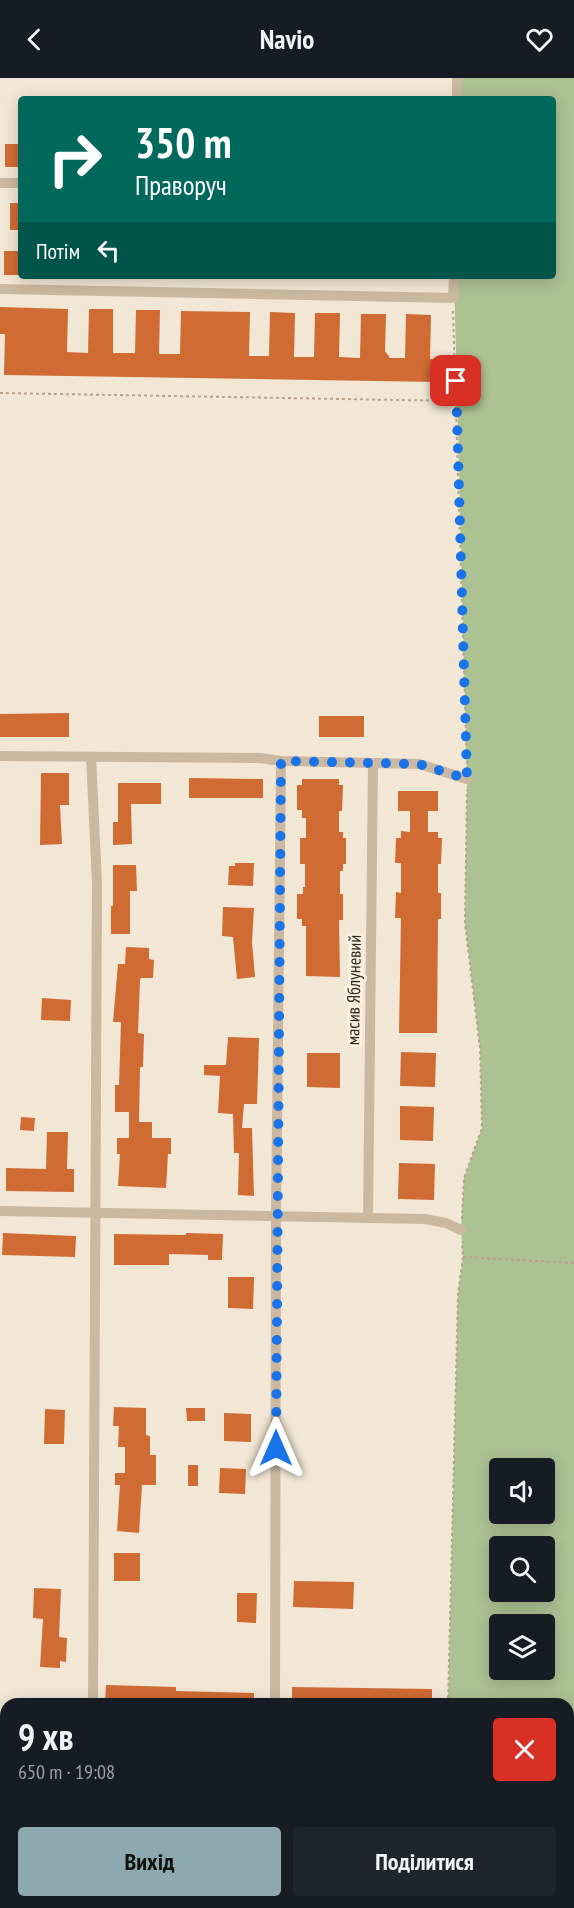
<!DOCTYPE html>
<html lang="uk">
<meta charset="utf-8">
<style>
:root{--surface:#171b24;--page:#20242c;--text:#f1f3f6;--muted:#9ea1a6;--accent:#8ea8af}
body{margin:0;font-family:"PT Sans Narrow",sans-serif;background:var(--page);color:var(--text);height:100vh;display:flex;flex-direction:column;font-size:22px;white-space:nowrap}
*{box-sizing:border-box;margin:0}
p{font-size:20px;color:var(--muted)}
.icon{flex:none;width:33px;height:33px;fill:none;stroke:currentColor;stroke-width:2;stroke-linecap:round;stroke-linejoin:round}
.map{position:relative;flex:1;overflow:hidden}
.panel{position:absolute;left:0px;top:1620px;width:574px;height:210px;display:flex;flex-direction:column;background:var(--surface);border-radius:18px 18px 0 0;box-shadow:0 3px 15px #0003}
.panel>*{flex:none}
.guide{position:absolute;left:18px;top:18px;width:538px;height:183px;border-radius:6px;box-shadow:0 3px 15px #0003;background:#00695c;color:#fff;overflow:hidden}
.fabs{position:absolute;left:489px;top:1380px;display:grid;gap:12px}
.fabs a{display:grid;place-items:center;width:66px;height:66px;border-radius:6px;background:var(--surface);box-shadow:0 3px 15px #0003;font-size:30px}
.pin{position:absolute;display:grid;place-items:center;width:51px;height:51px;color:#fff;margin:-26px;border-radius:12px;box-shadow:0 3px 9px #0006}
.me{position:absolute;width:66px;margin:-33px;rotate:0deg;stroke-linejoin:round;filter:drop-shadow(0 0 4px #0008)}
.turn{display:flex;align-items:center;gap:21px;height:126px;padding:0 18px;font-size:27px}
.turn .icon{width:78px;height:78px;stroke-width:2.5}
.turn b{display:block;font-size:42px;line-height:51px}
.then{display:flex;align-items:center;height:57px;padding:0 18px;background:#0003;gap:12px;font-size:22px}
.round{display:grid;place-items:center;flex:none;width:63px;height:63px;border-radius:6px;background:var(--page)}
.head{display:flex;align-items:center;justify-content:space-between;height:102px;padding:0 18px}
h1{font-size:36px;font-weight:600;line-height:45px}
.action{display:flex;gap:12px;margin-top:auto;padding:12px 18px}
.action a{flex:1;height:69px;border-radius:6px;background:var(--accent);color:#111;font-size:24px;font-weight:600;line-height:69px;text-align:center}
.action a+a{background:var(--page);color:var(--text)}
header{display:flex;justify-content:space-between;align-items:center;height:78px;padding:0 18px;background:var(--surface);font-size:27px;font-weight:600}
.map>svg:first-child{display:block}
</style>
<header><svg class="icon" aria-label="back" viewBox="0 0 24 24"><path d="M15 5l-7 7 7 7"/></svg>Navio<svg class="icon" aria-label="heart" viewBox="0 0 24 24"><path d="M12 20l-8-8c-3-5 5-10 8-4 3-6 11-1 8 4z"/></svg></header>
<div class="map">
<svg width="574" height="1830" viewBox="0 0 574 1830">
<rect width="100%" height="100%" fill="#f2e7d4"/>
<!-- green -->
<path fill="#adc293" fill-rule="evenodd" d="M457 0H574V1659L569 1658 568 1626H448L458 1216 463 1179 461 1152 464 1100 482 1050 480 970 465 845 467 701 454 198H554V21H457ZM500 1390H544V1436H500ZM500 1468H544V1514H500ZM500 1546H544V1592H500Z"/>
<!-- building -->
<g fill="#d06b34">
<rect x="5" y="66" width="16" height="23"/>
<rect x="10" y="125" width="11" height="27"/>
<rect x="4" y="173" width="17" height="24"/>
<polygon points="0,229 68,231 67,274 88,275 89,231 113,231 113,275 135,275 136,232 160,232 159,276 180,276 181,233 250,234 249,278 269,278 270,234 295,235 294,279 314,279 315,235 340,235 339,279 360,280 361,236 386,236 385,273 390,280 405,280 406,236 431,237 430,281 436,281 436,304 4,297 5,256 0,256"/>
<polygon points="69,635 69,659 0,659 0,636"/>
<rect x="319" y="638" width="45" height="21"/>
<polygon points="41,695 69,695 69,727 60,727 62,766 40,767"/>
<polygon points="189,700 263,701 263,720 189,720"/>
<polygon points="302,701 339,701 339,707 343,707 342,733 339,733 339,754 343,754 343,760 346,760 346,786 343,786 343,793 340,793 340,816 343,816 343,842 339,842 340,899 306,898 306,848 302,848 302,841 297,841 297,816 303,816 303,809 305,809 305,786 300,786 300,760 306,760 306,740 302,740 302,732 297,732 297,707 302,707"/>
<polygon points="118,705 161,705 161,726 131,726 132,766 113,767 113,744 118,744"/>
<polygon points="398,713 438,713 438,733 428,733 428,754 438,754 438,760 442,760 441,786 438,786 438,815 441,815 441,841 438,841 437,955 399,955 401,840 395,840 396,814 401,815 401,785 395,785 396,760 401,760 401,753 410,754 410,733 398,733"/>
<polygon points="235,785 254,785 253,808 228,807 229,788 235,788"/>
<polygon points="113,787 136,787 137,813 130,813 130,856 111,856 111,828 113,828"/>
<polygon points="223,829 254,830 252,864 255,899 237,901 233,859 222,858"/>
<polygon points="126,869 149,870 149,881 154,882 153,900 141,900 140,902 138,955 144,956 143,989 140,989 139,1044 152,1044 152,1060 171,1060 171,1076 168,1076 166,1110 118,1108 120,1076 117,1076 117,1060 129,1060 129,1034 115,1034 115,1007 119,1007 121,944 113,944 118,886 125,886"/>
<polygon points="42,920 71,922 70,943 41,942"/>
<polygon points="228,959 259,960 257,1026 244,1026 242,1050 252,1050 254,1118 238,1117 239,1075 234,1075 233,1036 218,1035 220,998 204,997 204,987 226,987"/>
<polygon points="401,974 436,975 435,1009 400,1008"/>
<polygon points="307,975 340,975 340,1010 307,1009"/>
<polygon points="400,1028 434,1029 433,1063 400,1062"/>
<polygon points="21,1039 35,1040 34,1053 20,1052"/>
<polygon points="47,1054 68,1054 67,1091 74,1091 74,1114 6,1113 6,1090 46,1091"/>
<polygon points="399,1085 435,1086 434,1122 398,1121"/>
<polygon points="3,1155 76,1158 75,1179 2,1177"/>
<polygon points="186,1155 223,1156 222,1182 208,1182 208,1177 169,1176 169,1187 114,1187 114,1156 186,1157"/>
<polygon points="228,1199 254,1199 253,1231 228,1230"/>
<polygon points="114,1329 146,1330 146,1357 150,1358 150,1377 156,1377 156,1407 142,1407 139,1455 117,1453 120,1407 115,1407 115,1395 125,1395 125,1369 118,1369 119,1348 113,1348"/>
<polygon points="186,1330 205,1330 205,1343 187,1343"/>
<polygon points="45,1331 65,1332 64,1366 44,1366"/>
<polygon points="224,1335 251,1336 251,1364 224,1363"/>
<rect x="188" y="1387" width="10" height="21"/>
<polygon points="220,1390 246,1391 245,1416 219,1415"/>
<rect x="114" y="1475" width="26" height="28"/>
<polygon points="294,1503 354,1504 353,1531 293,1529"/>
<polygon points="34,1510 61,1511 59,1559 67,1560 66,1584 60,1583 60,1590 40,1589 43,1541 33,1540"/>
<polygon points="237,1515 257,1515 256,1545 237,1544"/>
<polygon points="106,1607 176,1609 176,1613 254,1615 254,1626 105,1626"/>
<polygon points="292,1609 432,1611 432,1626 292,1626"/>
</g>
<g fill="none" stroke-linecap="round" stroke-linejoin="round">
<!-- path -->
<g stroke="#b7a28a" stroke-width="2" stroke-dasharray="3 3" stroke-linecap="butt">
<polyline points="453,233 467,689"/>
<polyline points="0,315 456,323"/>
<polyline points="462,1141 464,1100 482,1050 480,970 465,845 467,712"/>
<polyline points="463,1179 574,1185"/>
<polyline points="448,1626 458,1216 463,1179 462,1164"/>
<polyline points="0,1648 6,1648"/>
<polyline points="568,1658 574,1659"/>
</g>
<!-- street -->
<g stroke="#cbb8a0" stroke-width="10">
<polyline points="457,21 457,0"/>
<polyline points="0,105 21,105"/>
<polyline points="0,211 453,220 454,198"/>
<polyline points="0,678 260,680 281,683 419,686 467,701"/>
<polyline points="91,679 97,805 93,1626"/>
<polyline points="0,1133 425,1141 446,1145 461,1152"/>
<polyline points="368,1140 373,685"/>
<polyline points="275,1626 276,1138 281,683"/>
</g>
</g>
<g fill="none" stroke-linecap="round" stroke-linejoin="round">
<!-- route -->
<polyline stroke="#1a73e8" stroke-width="10" stroke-dasharray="0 18" points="276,1370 281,683 419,686 467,701 456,303"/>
</g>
<g text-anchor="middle" stroke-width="6" stroke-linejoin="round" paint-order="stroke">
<!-- street labels -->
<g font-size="18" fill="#342a24" stroke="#faf1e0">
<text transform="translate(354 912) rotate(-89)" y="6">масив Яблуневий</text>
</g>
</g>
</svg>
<div class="fabs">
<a><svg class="icon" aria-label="sound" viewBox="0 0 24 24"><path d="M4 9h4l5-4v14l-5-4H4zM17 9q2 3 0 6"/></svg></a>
<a><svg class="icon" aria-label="search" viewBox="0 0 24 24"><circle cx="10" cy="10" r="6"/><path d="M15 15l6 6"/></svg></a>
<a><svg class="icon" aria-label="layers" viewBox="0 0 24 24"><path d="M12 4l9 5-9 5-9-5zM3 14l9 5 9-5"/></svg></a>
</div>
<div class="pin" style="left:456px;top:303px;background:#d93025"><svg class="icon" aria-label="arrive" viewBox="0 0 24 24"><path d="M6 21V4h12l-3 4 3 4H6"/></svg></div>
<svg class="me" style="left:276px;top:1370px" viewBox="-20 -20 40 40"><path d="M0-17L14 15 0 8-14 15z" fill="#1a73e8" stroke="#fff" stroke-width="4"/></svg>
<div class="guide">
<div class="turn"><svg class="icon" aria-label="right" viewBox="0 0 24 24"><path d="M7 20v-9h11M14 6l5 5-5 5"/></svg><div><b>350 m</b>Праворуч</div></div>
<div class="then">Потім<svg class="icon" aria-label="left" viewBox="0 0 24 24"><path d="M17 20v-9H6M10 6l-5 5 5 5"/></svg></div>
</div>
<section class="panel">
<div class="head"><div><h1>9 хв</h1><p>650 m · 19:08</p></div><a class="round" style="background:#d93025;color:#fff"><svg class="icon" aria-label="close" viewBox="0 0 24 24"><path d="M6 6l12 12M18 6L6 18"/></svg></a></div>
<div class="action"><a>Вихід</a><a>Поділитися</a></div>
</section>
</div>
